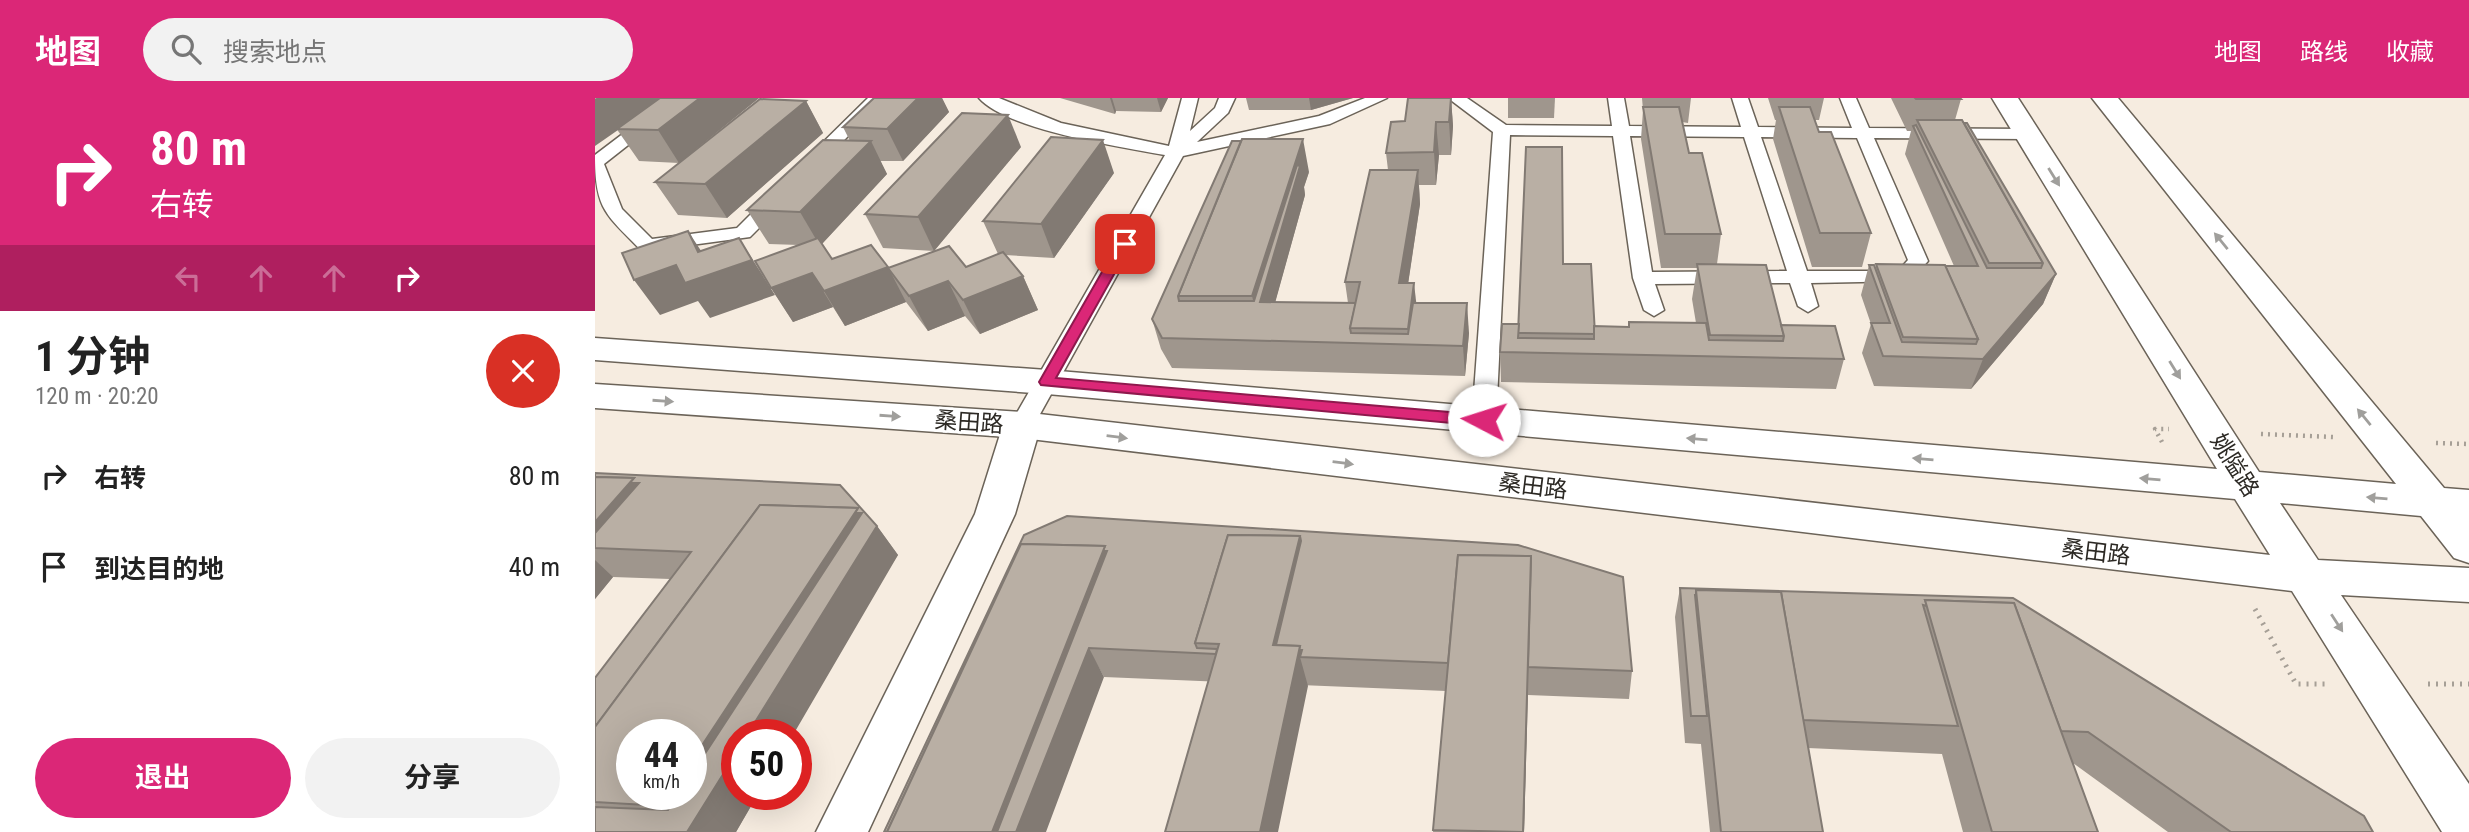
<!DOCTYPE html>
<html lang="zh">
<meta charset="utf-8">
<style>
:root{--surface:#fff;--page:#f2f2f2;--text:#222;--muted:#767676;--accent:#db2777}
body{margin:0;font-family:"Roboto Condensed","Noto Sans SC",sans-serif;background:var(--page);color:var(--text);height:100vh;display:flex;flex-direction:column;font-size:26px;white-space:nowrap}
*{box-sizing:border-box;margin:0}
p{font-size:23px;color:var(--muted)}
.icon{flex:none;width:38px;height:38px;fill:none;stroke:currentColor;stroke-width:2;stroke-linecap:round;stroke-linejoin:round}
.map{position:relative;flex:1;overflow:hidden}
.side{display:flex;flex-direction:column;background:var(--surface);width:595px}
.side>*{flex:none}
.guide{background:#db2777;color:#fff;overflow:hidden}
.speed{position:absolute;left:21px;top:621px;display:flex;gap:14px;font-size:35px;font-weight:700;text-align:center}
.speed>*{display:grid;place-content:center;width:91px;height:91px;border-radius:50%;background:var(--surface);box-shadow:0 7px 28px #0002;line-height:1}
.speed small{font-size:18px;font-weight:400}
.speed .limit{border:10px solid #d22;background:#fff;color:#111}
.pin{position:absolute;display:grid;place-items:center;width:60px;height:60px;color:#fff;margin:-30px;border-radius:14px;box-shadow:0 4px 10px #0006}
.me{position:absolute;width:77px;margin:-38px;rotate:275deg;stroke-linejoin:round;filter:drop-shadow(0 0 5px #0008)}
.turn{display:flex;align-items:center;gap:24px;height:147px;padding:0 35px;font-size:32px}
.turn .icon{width:91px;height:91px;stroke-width:2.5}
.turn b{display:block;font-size:49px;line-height:60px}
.lanes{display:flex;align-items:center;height:66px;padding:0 35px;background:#0003;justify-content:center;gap:35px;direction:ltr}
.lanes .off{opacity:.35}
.round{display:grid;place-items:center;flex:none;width:74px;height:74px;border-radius:37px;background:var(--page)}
.overview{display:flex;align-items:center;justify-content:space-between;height:119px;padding:0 35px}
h1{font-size:42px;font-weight:700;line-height:52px}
.button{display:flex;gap:14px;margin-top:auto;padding:14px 35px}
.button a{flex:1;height:80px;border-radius:42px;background:var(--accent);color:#fff;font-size:28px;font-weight:700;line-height:80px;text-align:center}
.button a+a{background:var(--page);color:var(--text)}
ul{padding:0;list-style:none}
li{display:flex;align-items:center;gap:21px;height:91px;padding:0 35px}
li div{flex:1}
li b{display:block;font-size:26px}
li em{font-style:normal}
header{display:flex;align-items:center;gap:42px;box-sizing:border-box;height:98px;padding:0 35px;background:var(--accent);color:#fff}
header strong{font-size:33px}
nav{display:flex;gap:38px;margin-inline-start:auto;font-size:24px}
.search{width:490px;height:63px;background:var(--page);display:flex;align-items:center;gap:18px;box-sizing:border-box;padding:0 24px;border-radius:38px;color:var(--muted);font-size:26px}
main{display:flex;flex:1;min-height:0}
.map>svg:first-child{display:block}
</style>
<header>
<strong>地图</strong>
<div class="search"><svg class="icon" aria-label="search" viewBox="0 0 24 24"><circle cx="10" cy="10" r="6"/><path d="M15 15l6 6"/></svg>搜索地点</div>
<nav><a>地图</a><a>路线</a><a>收藏</a></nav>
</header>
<main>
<section class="side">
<div class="guide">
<div class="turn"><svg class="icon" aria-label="right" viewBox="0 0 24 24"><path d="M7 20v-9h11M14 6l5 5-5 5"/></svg><div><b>80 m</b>右转</div></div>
<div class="lanes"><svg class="icon off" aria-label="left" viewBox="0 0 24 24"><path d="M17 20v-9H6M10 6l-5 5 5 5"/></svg><svg class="icon off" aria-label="ahead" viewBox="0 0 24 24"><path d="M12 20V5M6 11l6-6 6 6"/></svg><svg class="icon off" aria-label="ahead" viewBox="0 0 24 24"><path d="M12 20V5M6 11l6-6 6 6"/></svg><svg class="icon" aria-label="right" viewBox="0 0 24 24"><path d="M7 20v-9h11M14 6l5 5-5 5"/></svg></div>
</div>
<div class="overview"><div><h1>1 分钟</h1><p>120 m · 20:20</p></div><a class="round" style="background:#d93025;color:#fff"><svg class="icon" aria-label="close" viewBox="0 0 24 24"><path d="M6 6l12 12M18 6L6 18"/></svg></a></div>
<ul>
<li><svg class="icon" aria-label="right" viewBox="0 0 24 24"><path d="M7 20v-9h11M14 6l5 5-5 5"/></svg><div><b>右转</b></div><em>80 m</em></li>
<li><svg class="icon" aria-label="arrive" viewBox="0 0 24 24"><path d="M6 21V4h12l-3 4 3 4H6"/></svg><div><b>到达目的地</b></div><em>40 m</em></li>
</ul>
<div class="button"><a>退出</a><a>分享</a></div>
</section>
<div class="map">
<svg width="1874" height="734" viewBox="0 0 1874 734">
<rect width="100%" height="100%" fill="#f6ece0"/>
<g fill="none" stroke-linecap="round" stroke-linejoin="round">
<defs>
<g id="service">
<path d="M75 0H93L9 66 27 111 57 141 142 130 176 96H190L192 100 190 104 155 139 52 153 45 151C9 115 0 109 0 57Z"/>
<polygon points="273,0 290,0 222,70 210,70 207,66 210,62"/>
<path d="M384 0H404L466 25 574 48 587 0H603L595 33 620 10 624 0H640L633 15 602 44 724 18 770 0H792L735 26 588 58 439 327 435 333H419L415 327 570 57C527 49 412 32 384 0Z"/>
<path d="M853 0H872L911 27 1017 28 1013 0H1029L1034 28 1146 29 1137 0H1153L1163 29 1257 30 1245 0H1261L1274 30 1432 31 1440 36 1432 41 1279 40 1333 163 1315 183 1216 185 1223 208 1213 214 1203 208 1195 185 1060 186 1069 212 1059 218 1049 212 1038 180 1018 38 915 37 901 322 897 328H881L877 322 898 34ZM1035 38 1149 39 1192 173 1057 174ZM1166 39 1262 40 1313 162 1303 173H1212Z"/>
</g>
<polygon id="minor" points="427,314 440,318 446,327 420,416 273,734 221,734 380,416 408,327 414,318"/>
<polygon id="secondary" points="1397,0 1423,0 1664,374 1801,386 1497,0 1523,0 1849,390 1874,392 1874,465 1859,460 1826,418 1685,405 1723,462 1874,470 1874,504 1746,497 1874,686 1874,734 1847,734 1697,493 427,340 0,310 0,286 427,314 1675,457 1640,401 452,296 0,262 0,240 452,272 1622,371"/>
</defs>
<!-- service casing -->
<use href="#service" stroke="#6b6358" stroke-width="3"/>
<!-- minor casing -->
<use href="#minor" stroke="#6b6358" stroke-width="3"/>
<!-- secondary casing -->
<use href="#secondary" stroke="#6b6358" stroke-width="3"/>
<!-- path-far1 -->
<g stroke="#a69f96" stroke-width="4.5" stroke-dasharray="2 5" stroke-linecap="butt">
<polyline points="1666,336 1738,339"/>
<polyline points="1567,344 1560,331 1574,331"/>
<polyline points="1841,345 1874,346"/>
</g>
<!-- path -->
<g stroke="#a69f96" stroke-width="5" stroke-dasharray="2 6" stroke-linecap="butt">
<polyline points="1660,511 1701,586 1730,586"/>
<polyline points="1833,586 1874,586"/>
</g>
<!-- service -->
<use href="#service" fill="#fff" fill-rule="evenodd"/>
<!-- minor -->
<use href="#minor" fill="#fff" fill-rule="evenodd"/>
<!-- secondary -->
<use href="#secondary" fill="#fff" fill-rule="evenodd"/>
</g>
<!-- wall -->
<g fill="#9f968d">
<polygon points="0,0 164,0 98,53 211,3 228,35 132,120 83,117 60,84 84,65 44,63"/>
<polygon points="279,0 347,0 354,14 308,63 285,63 292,76 227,146 237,161 294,170 371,169 403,156 388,123 519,75 459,160 410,157 428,178 443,212 385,236 370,218 333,233 311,204 250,228 238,209 198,224 176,190 204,147 174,146 152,112 255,43 248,29"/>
<polygon points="465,0 573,0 566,14 521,13 520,16"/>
<polygon points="651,0 758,0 716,12 654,12"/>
<polygon points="856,0 858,28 856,57 844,57 841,87 824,87 825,106 813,185 821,205 874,235 870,278 577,270 566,251 557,221 714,74 709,89 710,97 680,204 753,205 750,184 793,72 791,55 810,23"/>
<polygon points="913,0 960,0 959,20 913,20"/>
<polygon points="1047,0 1096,0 1093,25 1087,24 1094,55 1126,136 1122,166 1186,227 1249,261 1241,291 906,284 905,254 924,226 968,166 999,228 1033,229 1101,225 1097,201 1102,170 1066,170 1046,41 1048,12"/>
<polygon points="1173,0 1229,0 1224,22 1219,22 1224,34 1276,135 1267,169 1217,169 1178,41 1181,22 1180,22"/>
<polygon points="1296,0 1365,0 1366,1 1360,22 1461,176 1448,206 1376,291 1279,288 1267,255 1276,226 1266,197 1274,167 1280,171 1281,166 1359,168 1310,56 1316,33 1312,33"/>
<polygon points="426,49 339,153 288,150 270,116"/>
<polygon points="0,375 282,428 303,457 142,696 163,696 141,734 0,734 0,580 75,481 18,479 0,501"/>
<polygon points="429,437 1037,573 1034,601 933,597 929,734 838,734 851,593 509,579"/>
<polygon points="1085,490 1418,500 1778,734 1573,734 1478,665 1503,734 1368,734 1347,656 1213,650 1228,734 1115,734 1106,646 1090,645 1080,519"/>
</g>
<!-- shaded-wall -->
<g fill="#827a73">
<polygon points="2,0 69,0 22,31 23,32 0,48 0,1"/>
<polygon points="105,0 164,0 84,65 63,32"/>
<polygon points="323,0 347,0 354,14 308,63 292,31"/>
<polygon points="515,0 517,0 521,13 520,16"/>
<polygon points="562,0 573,0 566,14"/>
<polygon points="714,0 758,0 716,12"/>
<polygon points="856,0 858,28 856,57 854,24"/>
<polygon points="211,3 228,35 132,120 110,86"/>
<polygon points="413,17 426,49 339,153 323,119"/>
<polygon points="841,24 844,57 841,87 839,54"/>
<polygon points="708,41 714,74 709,89 710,97 672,234 666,233 657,198"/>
<polygon points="508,42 519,75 459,160 446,126"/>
<polygon points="276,43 292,76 225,148 205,114"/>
<polygon points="823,72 825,106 808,220 804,185"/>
<polygon points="93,133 116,168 144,140 180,197 115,220 103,203 65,217 39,182 81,167 103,154"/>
<polygon points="293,169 311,204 250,228 229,193"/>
<polygon points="217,175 238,209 198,224 176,190"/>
<polygon points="1461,176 1448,206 1376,291 1388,261"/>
<polygon points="428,178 443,212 385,236 368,202"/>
<polygon points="353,183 370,218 333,233 314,198"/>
<polygon points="819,185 823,220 815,247 813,231"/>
<polygon points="872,205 874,235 870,278 868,248"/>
<polygon points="39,380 71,415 0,450 0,424"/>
<polygon points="263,410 282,428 303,457 198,637 142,637 142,696 163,696 141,734 92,734 95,729 68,708 75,696 96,696 96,664"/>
<polygon points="705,438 713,473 695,552 678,547"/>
<polygon points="510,448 526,482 494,550 509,579 451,734 397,734"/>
<polygon points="936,458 929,734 928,734"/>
<polygon points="0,462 18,479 0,501"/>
<polygon points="705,548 709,559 705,559 713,588 683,734 665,734"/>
</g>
<!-- building -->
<g fill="#b9afa4" stroke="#827a73" stroke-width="2">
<polygon points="65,0 105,0 63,32 22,31"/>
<polygon points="279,0 323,0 292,31 248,29"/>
<polygon points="813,0 856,0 854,24 841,24 839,54 791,55 796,24 810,23"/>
<polygon points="1320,0 1365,0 1366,1 1321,1"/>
<polygon points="165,1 211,3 110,86 60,84"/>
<polygon points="1048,9 1084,9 1094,55 1107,55 1126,136 1070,136"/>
<polygon points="1184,9 1215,9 1224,34 1236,34 1276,135 1225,135"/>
<polygon points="367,15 413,17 323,119 270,116"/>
<polygon points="1322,22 1367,22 1448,165 1394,165"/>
<polygon points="1369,25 1372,25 1461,176 1388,261 1288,258 1276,225 1295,225 1274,167 1279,167 1307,244 1381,246 1383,241 1350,168 1383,168 1318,28 1321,27 1392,170 1446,170 1448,165"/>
<polygon points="456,39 508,42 446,126 388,123"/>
<polygon points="647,41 708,41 657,198 583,198"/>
<polygon points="228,42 276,43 205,114 152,112"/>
<polygon points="637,43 646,43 583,198 584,203 659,203 702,67 705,68 665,204 761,205 755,230 756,235 813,236 818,205 872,205 868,248 567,240 557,221"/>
<polygon points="931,49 967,49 968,166 996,166 1000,236 923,235"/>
<polygon points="775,72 823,72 804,185 819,185 813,231 755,230 765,184 750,184"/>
<polygon points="93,133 103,154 144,140 157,162 90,185 81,167 39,182 27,155"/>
<polygon points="223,140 237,161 276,147 293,169 229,193 217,175 176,190 160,163"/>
<polygon points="354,148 371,169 408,154 428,178 368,202 353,183 314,198 293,170"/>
<polygon points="1102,166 1171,167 1189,238 1115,237"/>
<polygon points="1281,166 1350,167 1383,241 1308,239"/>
<polygon points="1034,224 1111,225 1114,242 1188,243 1189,238 1186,227 1240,228 1249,261 905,254 907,226 924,226 923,240 999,241 999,228 1034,229"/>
<polygon points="0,375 245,387 282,428 152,637 142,637 142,654 92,734 0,734 0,709 73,712 83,696 96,696 96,677 267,415 260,415 263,410 165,407 0,629 0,580 96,454 0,450 0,435 44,385 35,385 39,380 0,379"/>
<polygon points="0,379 39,380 0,424"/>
<polygon points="165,407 263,410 96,664 96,637 37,637 37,696 75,696 68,708 0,704 0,629"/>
<polygon points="472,418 923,447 1028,479 1037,573 933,569 936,458 863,457 853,565 705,559 707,552 704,552 705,548 681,547 706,443 705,438 633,437 600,545 602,550 622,551 621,556 494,550 421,734 402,734 512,453 508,453 510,448 426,446 292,734 289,734 429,437"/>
<polygon points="633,437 705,438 678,547 705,548 665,734 570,734 624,546 600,545"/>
<polygon points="426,446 510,448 397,734 292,734"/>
<polygon points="863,457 936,458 928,734 838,732"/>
<polygon points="1085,490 1418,500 1769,718 1778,734 1636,734 1493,634 1466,633 1419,505 1330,502 1332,508 1328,507 1363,628 1208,622 1186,494 1101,492 1101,497 1100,497 1112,618 1096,618"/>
<polygon points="1101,492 1186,494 1228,734 1126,734"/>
<polygon points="1330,502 1419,505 1503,734 1397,734"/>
</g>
<!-- one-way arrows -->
<defs><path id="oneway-solid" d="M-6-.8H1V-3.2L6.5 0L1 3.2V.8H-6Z" transform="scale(1.75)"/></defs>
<g fill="#a09f9c">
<use href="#oneway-solid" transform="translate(1459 79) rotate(58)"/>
<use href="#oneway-solid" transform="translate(1626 143) rotate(-129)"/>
<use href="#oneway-solid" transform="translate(1580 272) rotate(58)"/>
<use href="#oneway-solid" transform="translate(68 303) rotate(4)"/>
<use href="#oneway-solid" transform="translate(295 318) rotate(4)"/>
<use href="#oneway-solid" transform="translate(1769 319) rotate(-129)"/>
<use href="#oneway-solid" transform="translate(522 339) rotate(7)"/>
<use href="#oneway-solid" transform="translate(1102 341) rotate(-175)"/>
<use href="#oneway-solid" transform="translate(1328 361) rotate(-175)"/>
<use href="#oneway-solid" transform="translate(748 365) rotate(7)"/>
<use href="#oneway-solid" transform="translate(1555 381) rotate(-175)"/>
<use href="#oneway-solid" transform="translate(1782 400) rotate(-175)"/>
<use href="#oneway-solid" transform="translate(1742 525) rotate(57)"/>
</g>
<!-- route -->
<polygon fill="#db2777" stroke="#8e194d" stroke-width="2" points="530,142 536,146 461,280 889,317 896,322 889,328 446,287 444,284 523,146"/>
<g text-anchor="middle" stroke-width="5" stroke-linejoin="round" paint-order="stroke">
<!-- street labels -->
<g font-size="23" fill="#2c2924" stroke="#fff">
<text transform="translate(374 324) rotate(4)" y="8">桑田路</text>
<text transform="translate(1640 367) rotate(58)" y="8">姚隘路</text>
<text transform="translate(938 388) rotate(7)" y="8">桑田路</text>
<text transform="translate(1501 454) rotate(7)" y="8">桑田路</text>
</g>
</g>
</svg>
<div class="speed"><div>44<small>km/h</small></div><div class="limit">50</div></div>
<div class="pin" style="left:530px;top:146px;background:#d93025"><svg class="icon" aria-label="arrive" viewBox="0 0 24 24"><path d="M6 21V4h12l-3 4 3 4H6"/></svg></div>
<svg class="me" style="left:889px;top:322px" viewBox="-20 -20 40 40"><circle r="19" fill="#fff"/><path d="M0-13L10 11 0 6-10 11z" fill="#db2777"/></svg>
</div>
</main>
